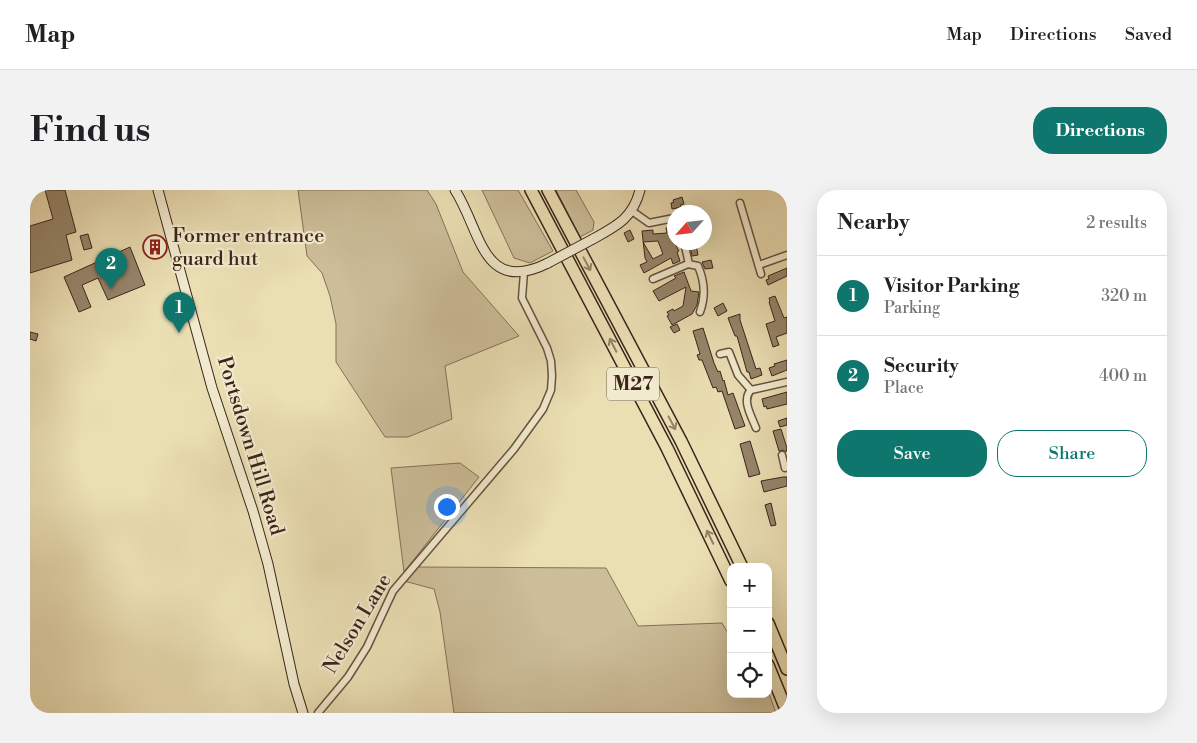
<!DOCTYPE html>
<html lang="en">
<head>
<meta charset="utf-8">
<style>
  :root { --surface:#fff; --page:#f2f2f2; --text:#202124; --muted:#757577; --line:#e0e0e0; --accent:#0f766e }
  body { margin:0; font-family:"Libre Bodoni",serif; background:var(--page); color:var(--text) }
  .controls { position:absolute; right:15px; bottom:15px; display:grid; overflow:hidden; border-radius:10px; box-shadow:0 5px 20px #0002 }
  .controls button { width:45px; height:45px; display:grid; place-items:center; padding:0; border:0; border-bottom:1px solid var(--line); background:var(--surface); color:var(--text); font:25px sans-serif }
  .compass { position:absolute; left:637px; top:15px; width:45px; height:45px; border-radius:50%; background:var(--surface); box-shadow:0 5px 20px #0002; rotate:243deg }
  .you { position:absolute; left:416px; top:316px; width:18px; height:18px; margin:-12px; border:4px solid #fff; border-radius:50%; background:#1a73e8; box-shadow:0 0 0 8px #1a73e833 }
  .badge { display:grid; place-items:center; width:32px; height:32px; border-radius:50%; background:var(--accent); color:#fff; font-size:16px; font-weight:700 }
  .pin { position:absolute; translate:-50% -41px; filter:drop-shadow(0 1px 2px #0008) }
  .pin::after { content:''; position:absolute; top:26px; width:18px; height:15px; background:inherit; clip-path:polygon(0 0,100% 0,50% 100%) }
  .list { margin:0; padding:0; list-style:none }
  h2 { display:flex; justify-content:space-between; align-items:center; height:65px; margin:0; padding:0 20px; font-size:21px }
  h2 small { font-size:16px; font-weight:400; color:var(--muted) }
  .list li { display:grid; grid-template-columns:32px 1fr auto; gap:15px; align-items:center; box-sizing:border-box; height:80px; padding:0 20px; border-top:1px solid var(--line) }
  .list b { display:block; font-size:19px; white-space:nowrap }
  .list p { margin:0; font-size:16px; white-space:nowrap; color:var(--muted) }
  .list em { font-size:16px; font-style:normal; color:var(--muted) }
  .actions { display:flex; gap:10px; padding:15px 20px }
  .actions a { flex:1; padding:11px 0; border:1px solid var(--accent); border-radius:20px; text-align:center; font-size:18px; color:var(--accent) }
  .actions .main { background:var(--accent); color:#fff }
  .icon { flex:none; width:28px; height:28px; fill:none; stroke:currentColor; stroke-width:2; stroke-linecap:round; stroke-linejoin:round }
  .map { position:relative; flex:none; width:757px; height:523px; overflow:hidden; border-radius:20px }
  header { display:flex; align-items:center; gap:30px; box-sizing:border-box; height:70px; padding:0 25px; background:var(--surface); border-bottom:1px solid var(--line) }
  header strong { font-size:24px }
  nav { display:flex; gap:28px; margin-inline-start:auto; font-size:18px }
  .intro { display:flex; align-items:center; justify-content:space-between; box-sizing:border-box; height:120px; padding:0 30px }
  h1 { margin:0; font-size:35px }
  .button { padding:12px 22px; border-radius:20px; background:var(--accent); color:#fff; font-size:18px; font-weight:700 }
  main { display:flex; gap:30px; padding:0 30px }
  aside { flex:1; background:var(--surface); border-radius:20px; box-shadow:0 5px 20px #0002 }
  .map>svg:first-child { display:block }
  .green { fill:#ccbe99; stroke:#84715a }
  .building { fill:#96856a; stroke:#3c241b; fill-rule:evenodd }
  .lines { fill:none; stroke-linecap:round; stroke-linejoin:round }
  .street-casing { stroke:#685241; stroke-width:9 }
  .secondary-casing { stroke:#3c241b; stroke-width:11 }
  .highway-casing { stroke:#3c241b; stroke-width:14 }
  .street { stroke:#f1eace; stroke-width:6 }
  .secondary { stroke:#f1eace; stroke-width:9 }
  .highway { stroke:#eadeb3; stroke-width:11 }
  .secondary-bridge-casing { stroke:#3c241b; stroke-width:11; stroke-linecap:butt }
  .secondary-bridge { stroke:#f1eace; stroke-width:9 }
  .oneway { stroke:#938167 }
  .labels { text-anchor:middle; dominant-baseline:central; stroke-width:4.5; stroke-linejoin:round; paint-order:stroke }
  .shield { fill:#f1eace; stroke:#725f51; stroke-width:1 }
  .shield-label { font-size:19px; font-weight:bold; fill:#3c241b }
  .poi-label { font-size:20px; fill:#3c241b; stroke:#f1eace; text-anchor:start }
  .street-label { font-size:20px; fill:#3c241b; stroke:#f1eace }
</style>
</head>
<body>
<header>
<strong>Map</strong>
<nav><a>Map</a><a>Directions</a><a>Saved</a></nav>
</header>
<div class="intro"><h1>Find us</h1><a class="button">Directions</a></div>
<main>
<div class="map">
<svg width="757" height="523" viewBox="0 0 757 523">
  <rect width="100%" height="100%" fill="#eadeb3"/>
  <filter id="stains"><feTurbulence type="fractalNoise" baseFrequency=".004" numOctaves="4"/><feColorMatrix values="0 0 0 0 .2 0 0 0 0 .09 0 0 0 0 .02 0 0 0 .5 -.17"/></filter>
  <radialGradient id="worn" r=".72"><stop offset=".6" stop-color="#630" stop-opacity="0"/><stop offset="1" stop-color="#630" stop-opacity=".3"/></radialGradient>
  <path class="green" d="M 268,0 L 397,0 L 406,14 L 433,82 L 489,146 L 415,176 L 422,229 L 378,247 L 355,247 L 306,172 L 306,134 L 300,106 L 292,83 L 277,66 Z
    M 452,0 L 488,0 L 523,61 L 500,73 L 484,68 Z
    M 526,0 L 546,0 L 564,32 L 563,40 L 550,47 Z
    M 430,273 L 449,287 L 374,382 L 361,278 Z
    M 387,377 L 576,378 L 608,436 L 692,433 L 701,448 L 701,504 L 738,504 L 738,501 L 746,523 L 424,523 L 410,422 L 404,399 L 374,391 Z"/>
  <path class="building" d="M 15,0 L 35,0 L 46,42 L 36,45 L 42,70 L 0,83 L 0,36 L 23,29 Z
    M 652,7 L 654,14 L 650,15 L 651,17 L 642,19 L 641,13 L 644,12 L 643,10 Z
    M 644,35 L 644,52 L 649,61 L 647,62 L 650,71 L 643,74 L 641,68 L 614,83 L 610,75 L 617,72 L 615,68 L 612,41 L 623,40 L 623,44 L 637,43 L 636,38 ZM 628,51 L 633,64 L 623,69 L 613,52 Z
    M 600,40 L 604,49 L 598,52 L 594,43 Z
    M 58,44 L 62,58 L 54,60 L 50,46 Z
    M 122,49 L 133,54 L 128,65 L 118,61 Z
    M 666,55 L 668,65 L 662,66 L 660,56 Z
    M 100,57 L 115,95 L 78,110 L 68,88 L 52,95 L 61,117 L 49,122 L 34,87 Z
    M 681,70 L 683,78 L 675,79 L 672,72 Z
    M 757,78 L 757,86 L 738,95 L 736,90 L 739,89 L 738,86 Z
    M 654,82 L 661,101 L 669,102 L 667,115 L 662,124 L 642,135 L 637,126 L 639,125 L 637,122 L 643,119 L 644,121 L 653,116 L 656,97 L 629,111 L 623,101 L 646,88 L 644,86 Z
    M 745,106 L 754,128 L 757,127 L 757,143 L 746,147 L 749,155 L 743,157 L 736,134 L 745,131 L 739,112 L 740,111 L 739,108 Z
    M 693,113 L 697,121 L 688,126 L 684,118 Z
    M 710,124 L 710,130 L 726,179 L 730,178 L 732,185 L 721,189 L 719,182 L 717,182 L 707,146 L 705,146 L 698,128 Z
    M 647,134 L 650,140 L 644,143 L 640,137 Z
    M 673,138 L 684,173 L 688,182 L 690,181 L 693,191 L 694,190 L 698,205 L 703,203 L 715,236 L 705,239 L 692,201 L 688,202 L 686,197 L 683,198 L 672,170 L 669,170 L 667,165 L 670,164 L 663,141 Z
    M 0,142 L 8,144 L 6,151 L 0,149 Z
    M 757,170 L 757,180 L 742,186 L 739,178 L 745,176 L 744,174 Z
    M 757,202 L 757,214 L 737,219 L 736,216 L 734,217 L 732,209 Z
    M 757,228 L 757,235 L 750,237 L 748,231 Z
    M 751,239 L 757,258 L 756,262 L 753,260 L 749,261 L 743,241 Z
    M 720,251 L 730,284 L 719,287 L 710,254 Z
    M 753,287 L 757,287 L 757,296 L 734,302 L 731,291 Z
    M 741,313 L 746,335 L 741,336 L 735,315 Z"/>
  <g class="lines">
    <g class="street-casing">
      <path id="street" d="M 710,13 L 731,84
        M 602,21 L 619,33 L 644,28
        M 654,52 L 659,74
        M 729,75 L 757,65
        M 623,89 L 658,74 L 668,76 C 675,92 676,106 670,122
        M 690,164 L 699,162 L 708,185 L 721,200 L 757,192
        M 721,200 C 711,210 722,227 726,238
        M 752,265 L 755,278 L 757,277
        M 288,523 L 318,487 L 337,457 L 363,401 L 484,259 L 513,219 L 521,200 L 522,186 L 521,171 L 517,158 L 492,108 L 494,82"/>
    </g>
    <g class="secondary-casing">
      <path id="secondary" d="M 128,0 L 182,198 L 223,321 L 238,374 L 264,494 L 273,523
        M 425,0 C 451,40 452,106 518,73
        M 563,49 C 587,36 603,28 610,0"/>
    </g>
    <g class="highway-casing">
      <path id="highway" d="M 501,0 L 637,258 L 701,391
        M 518,0 L 651,251 L 712,377
        M 738,433 L 757,479
        M 738,475 L 757,522"/>
    </g>
    <use href="#street" class="street"/>
    <use href="#secondary" class="secondary"/>
    <use href="#highway" class="highway"/>
    <g class="secondary-bridge-casing">
      <path id="secondary-bridge" d="M 518,73 L 563,49"/>
    </g>
    <use href="#secondary-bridge" class="secondary-bridge"/>
  </g>
  <defs><path id="oneway-shaft" d="M-6 0H5M1.5-3L5.5 0L1.5 3" fill="none" stroke-width="1.6" stroke-linecap="round" stroke-linejoin="round" transform="scale(1.25)"/></defs>
  <g class="oneway">
    <use href="#oneway-shaft" transform="translate(557 74) rotate(62)"/>
    <use href="#oneway-shaft" transform="translate(583 155) rotate(-117)"/>
    <use href="#oneway-shaft" transform="translate(642 233) rotate(62)"/>
    <use href="#oneway-shaft" transform="translate(680 347) rotate(-116)"/>
  </g>
  <defs>
    <g id="building-ring" transform="scale(1.25)"><circle r="9.5" fill="#f1eace" stroke="#8f2418" stroke-width="1.5"/><path d="M-4-6H4V6H1V3H-1V6H-4ZM-2.5-4.3h1.7v1.8h-1.7ZM.8-4.3h1.7v1.8H.8ZM-2.5-1h1.7V.8h-1.7ZM.8-1h1.7V.8H.8Z" fill="#8f2418"/></g>
  </defs>
  <g fill-rule="evenodd">
    <use href="#building-ring" x="125" y="57"/>
  </g>
  <g class="labels">
    <rect class="shield" x="577" y="177.5" width="52" height="33" rx="4"/>
    <g class="shield-label">
      <text x="603" y="194">M27</text>
    </g>
    <g class="poi-label">
      <text x="142" y="46">Former entrance<tspan x="142" dy="23">guard hut</tspan></text>
    </g>
    <g class="street-label">
      <text transform="translate(220 256) rotate(73)">Portsdown Hill Road</text>
      <text transform="translate(328 434) rotate(-59)">Nelson Lane</text>
    </g>
  </g>
  <rect width="100%" height="100%" filter="url(#stains)"/>
  <rect width="100%" height="100%" fill="url(#worn)"/>
</svg>
<div class="controls">
<button>+</button>
<button>−</button>
<button><svg class="icon" aria-label="locate" viewBox="0 0 24 24"><circle cx="12" cy="12" r="6"/><path d="M12 2v4M12 18v4M2 12h4M18 12h4"/></svg></button>
</div>
<svg class="compass" viewBox="-18 -18 36 36"><path d="M0-13l5 13h-10z" fill="#e53935"/><path d="M0 13l5-13h-10z" fill="#757577"/></svg>
<div class="you"></div>
<div class="pin badge" style="left:149px;top:143px">1</div>
<div class="pin badge" style="left:81px;top:99px">2</div>
</div>
<aside>
<h2>Nearby<small>2 results</small></h2>
<ul class="list">
<li><span class="badge">1</span><div><b>Visitor Parking</b><p>Parking</p></div><em>320 m</em></li>
<li><span class="badge">2</span><div><b>Security</b><p>Place</p></div><em>400 m</em></li>
</ul>
<div class="actions"><a class="main">Save</a><a>Share</a></div>
</aside>
</main>
</body>
</html>
